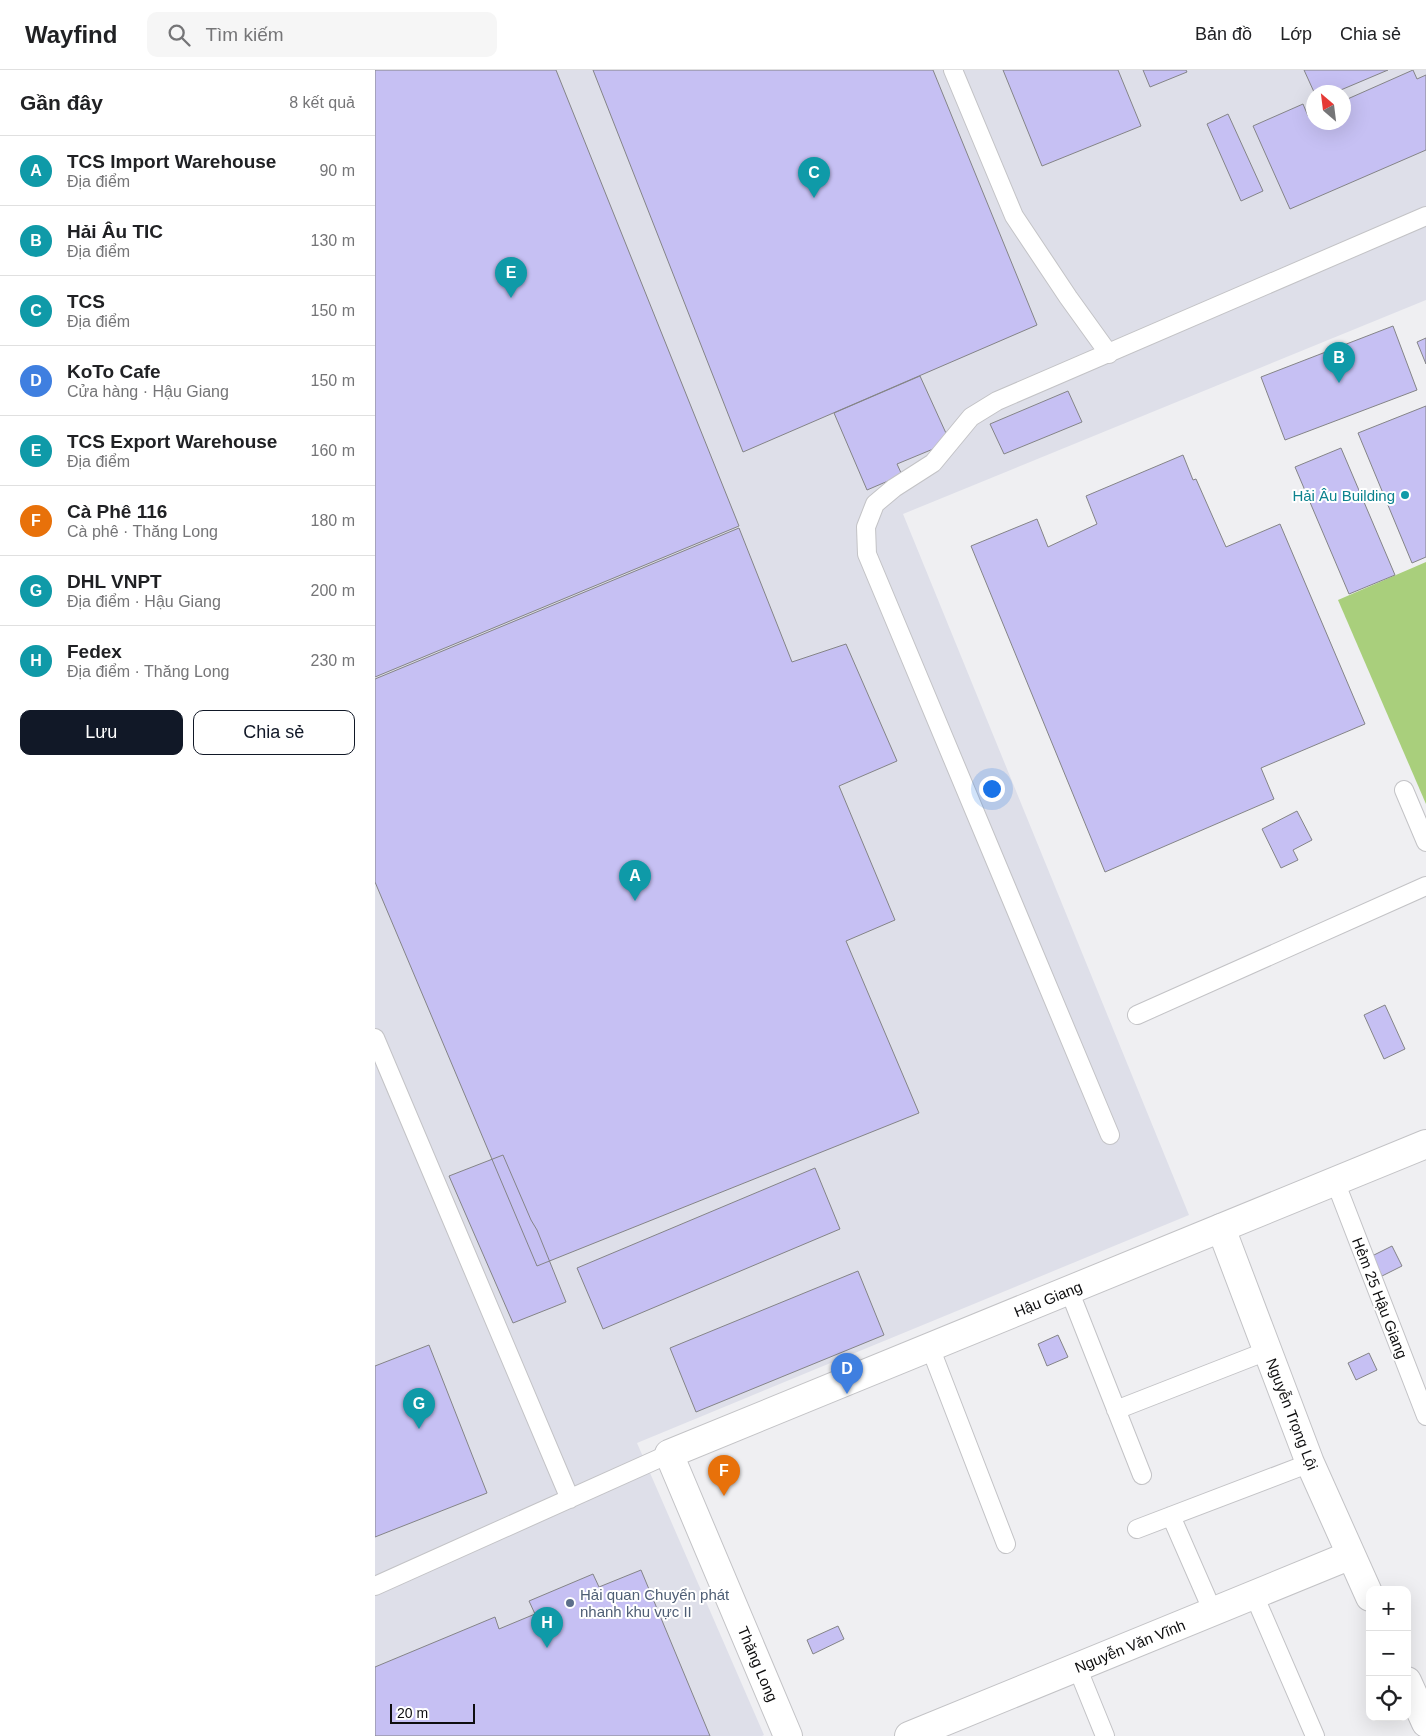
<!DOCTYPE html>
<html lang="vi">
<head>
<meta charset="utf-8">
<style>
  :root { --surface:#fff; --page:#f6f6f6; --text:#202124; --muted:#757577; --line:#e0e0e0; --accent:#111827 }
  body { margin:0; font-family:Helvetica,sans-serif; background:var(--page); color:var(--text) }
  .controls { position:absolute; right:15px; bottom:15px; display:grid; overflow:hidden; border-radius:10px; box-shadow:0 5px 20px #0002 }
  .controls button { width:45px; height:45px; display:grid; place-items:center; padding:0; border:0; border-bottom:1px solid var(--line); background:var(--surface); color:var(--text); font:25px sans-serif }
  .compass { position:absolute; left:931px; top:15px; width:45px; height:45px; border-radius:50%; background:var(--surface); box-shadow:0 5px 20px #0002; rotate:332deg }
  .scale { position:absolute; left:15px; bottom:12px; width:85px; box-sizing:border-box; padding-left:5px; border:2px solid #0e0e0f; border-top:0; font-size:14px; line-height:18px; white-space:nowrap; color:#0e0e0f; -webkit-text-stroke:4px #fff; paint-order:stroke }
  .you { position:absolute; left:616px; top:718px; width:18px; height:18px; margin:-12px; border:4px solid #fff; border-radius:50%; background:#1a73e8; box-shadow:0 0 0 8px #1a73e833 }
  .badge { display:grid; place-items:center; width:32px; height:32px; border-radius:50%; background:var(--accent); color:#fff; font-size:16px; font-weight:700 }
  .pin { position:absolute; translate:-50% -41px; filter:drop-shadow(0 1px 2px #0008) }
  .pin::after { content:''; position:absolute; top:26px; width:18px; height:15px; background:inherit; clip-path:polygon(0 0,100% 0,50% 100%) }
  .list { margin:0; padding:0; list-style:none }
  h2 { display:flex; justify-content:space-between; align-items:center; height:65px; margin:0; padding:0 20px; font-size:21px }
  h2 small { font-size:16px; font-weight:400; color:var(--muted) }
  .list li { display:grid; grid-template-columns:32px 1fr auto; gap:15px; align-items:center; box-sizing:border-box; height:70px; padding:0 20px; border-top:1px solid var(--line) }
  .list b { display:block; font-size:19px; white-space:nowrap }
  .list p { margin:0; font-size:16px; white-space:nowrap; color:var(--muted) }
  .list em { font-size:16px; font-style:normal; color:var(--muted) }
  .actions { display:flex; gap:10px; padding:15px 20px }
  .actions a { flex:1; padding:11px 0; border:1px solid var(--accent); border-radius:10px; text-align:center; font-size:18px; color:var(--accent) }
  .actions .main { background:var(--accent); color:#fff }
  .icon { flex:none; width:28px; height:28px; fill:none; stroke:currentColor; stroke-width:2; stroke-linecap:round; stroke-linejoin:round }
  .map { position:relative; flex:none; width:1051px; height:1666px; overflow:hidden }
  header { display:flex; align-items:center; gap:30px; box-sizing:border-box; height:70px; padding:0 25px; background:var(--surface); border-bottom:1px solid var(--line) }
  header strong { font-size:24px }
  nav { display:flex; gap:28px; margin-inline-start:auto; font-size:18px }
  .search { width:350px; height:45px; background:var(--page); display:flex; align-items:center; gap:12px; box-sizing:border-box; padding:0 18px; border-radius:10px; color:var(--muted); font-size:19px }
  main { display:flex }
  aside { flex:1; background:var(--surface) }
  .map>svg:first-child { display:block }
  .built { fill:#dedfe9; fill-rule:evenodd }
  .green { fill:#a9cf7c }
  .building { fill:#c6c0f3; stroke:#848487 }
  .lines { fill:none; stroke-linecap:round; stroke-linejoin:round }
  .lane-casing { stroke:#c3c3c6; stroke-width:20 }
  .street-casing { stroke:#c3c3c6; stroke-width:30 }
  .secondary-casing { stroke:#c3c3c6; stroke-width:30 }
  .lane { stroke:#fff; stroke-width:18 }
  .street { stroke:#fff; stroke-width:28 }
  .secondary { stroke:#fff; stroke-width:28 }
  .culture-dot { fill:#0f9aa8; stroke:#fff; stroke-width:2 }
  .service-dot { fill:#5c6f8a; stroke:#fff; stroke-width:2 }
  .labels { text-anchor:middle; dominant-baseline:central; stroke-width:4; stroke-linejoin:round; paint-order:stroke }
  .culture-label { font-size:15px; fill:#0d838f; stroke:#fff; text-anchor:end }
  .street-label { font-size:15px; fill:#0e0e0f; stroke:#fff }
  .service-label { font-size:15px; fill:#4e5e75; stroke:#fff; text-anchor:start }
</style>
</head>
<body>
<header>
<strong>Wayfind</strong>
<div class="search"><svg class="icon" aria-label="search" viewBox="0 0 24 24"><circle cx="10" cy="10" r="6"/><path d="M15 15l6 6"/></svg>Tìm kiếm</div>
<nav><a>Bản đồ</a><a>Lớp</a><a>Chia sẻ</a></nav>
</header>
<main>
<aside>
<h2>Gần đây<small>8 kết quả</small></h2>
<ul class="list">
<li><span class="badge" style="background:#0f9aa8">A</span><div><b>TCS Import Warehouse</b><p>Địa điểm</p></div><em>90 m</em></li>
<li><span class="badge" style="background:#0f9aa8">B</span><div><b>Hải Âu TIC</b><p>Địa điểm</p></div><em>130 m</em></li>
<li><span class="badge" style="background:#0f9aa8">C</span><div><b>TCS</b><p>Địa điểm</p></div><em>150 m</em></li>
<li><span class="badge" style="background:#3f7fe0">D</span><div><b>KoTo Cafe</b><p>Cửa hàng · Hậu Giang</p></div><em>150 m</em></li>
<li><span class="badge" style="background:#0f9aa8">E</span><div><b>TCS Export Warehouse</b><p>Địa điểm</p></div><em>160 m</em></li>
<li><span class="badge" style="background:#e8710a">F</span><div><b>Cà Phê 116</b><p>Cà phê · Thăng Long</p></div><em>180 m</em></li>
<li><span class="badge" style="background:#0f9aa8">G</span><div><b>DHL VNPT</b><p>Địa điểm · Hậu Giang</p></div><em>200 m</em></li>
<li><span class="badge" style="background:#0f9aa8">H</span><div><b>Fedex</b><p>Địa điểm · Thăng Long</p></div><em>230 m</em></li>
</ul>
<div class="actions"><a class="main">Lưu</a><a>Chia sẻ</a></div>
</aside>
<div class="map">
<svg width="1051" height="1666" viewBox="0 0 1051 1666">
  <rect width="100%" height="100%" fill="#efeff2"/>
  <path class="built" d="M 0,0 L 1051,0 L 1051,230 L 528,444 L 814,1145 L 262,1373 L 389,1665 L 387,1666 L 0,1666 ZM 938,22 L 968,22 L 968,52 L 938,52 Z"/>
  <path class="green" d="M 1051,492 L 1051,734 L 963,530 Z"/>
  <path class="building" d="M 0,0 L 181,0 L 364,456 L 0,607 Z
    M 218,0 L 558,0 L 662,255 L 368,382 Z
    M 628,0 L 743,0 L 766,56 L 667,96 Z
    M 768,0 L 811,0 L 812,2 L 775,17 Z
    M 929,0 L 1013,0 L 961,22 L 939,22 Z
    M 1038,0 L 1042,9 L 1051,5 L 1051,80 L 915,139 L 878,56 L 928,34 L 933,46 L 938,44 L 938,52 L 968,52 L 968,31 Z
    M 853,44 L 888,121 L 866,131 L 832,54 Z
    M 1018,256 L 1042,320 L 910,370 L 886,307 Z
    M 1051,268 L 1051,294 L 1042,272 Z
    M 545,306 L 575,372 L 522,394 L 527,405 L 492,420 L 459,343 Z
    M 693,321 L 707,352 L 629,384 L 615,354 Z
    M 1051,336 L 1051,487 L 1037,493 L 983,363 Z
    M 966,378 L 1020,505 L 974,524 L 920,397 Z
    M 808,385 L 818,410 L 821,409 L 851,477 L 905,454 L 990,654 L 886,698 L 899,729 L 730,802 L 596,476 L 662,449 L 673,477 L 722,454 L 711,426 Z
    M 364,458 L 417,592 L 471,574 L 522,691 L 464,716 L 520,850 L 471,871 L 544,1043 L 162,1196 L 0,812 L 0,609 Z
    M 922,741 L 937,770 L 918,780 L 923,790 L 906,798 L 887,759 Z
    M 1010,935 L 1030,979 L 1009,989 L 989,945 Z
    M 128,1085 L 156,1150 L 162,1160 L 191,1232 L 138,1253 L 74,1106 Z
    M 440,1098 L 465,1159 L 228,1259 L 202,1198 Z
    M 1017,1176 L 1027,1196 L 1007,1206 L 997,1186 Z
    M 483,1201 L 509,1265 L 321,1342 L 295,1278 Z
    M 683,1265 L 693,1287 L 672,1296 L 663,1274 Z
    M 54,1275 L 112,1423 L 0,1467 L 0,1296 Z
    M 994,1283 L 1002,1300 L 981,1310 L 973,1293 Z
    M 266,1500 L 335,1666 L 0,1666 L 0,1597 L 120,1547 L 124,1559 L 160,1544 L 154,1531 L 218,1504 L 224,1517 Z
    M 463,1556 L 469,1569 L 438,1584 L 432,1570 Z"/>
  <g class="lines">
    <g class="lane-casing">
      <path id="lane" d="M 578,0 L 639,146 L 693,227 L 734,284
        M 1029,720 L 1051,772
        M 762,945 L 1051,816
        M 0,968 L 195,1429
        M 735,1065 L 492,484 L 491,457 L 500,434 L 519,418 L 558,393 L 596,347 L 622,331 L 1051,146
        M 960,1111 L 1051,1346
        M 694,1220 L 767,1405
        M 555,1277 L 631,1474
        M 741,1340 L 892,1281
        M 796,1446 L 838,1542
        M 762,1459 L 935,1393
        M 0,1516 L 294,1384
        M 879,1525 L 940,1666
        M 702,1597 L 730,1666"/>
    </g>
    <g class="street-casing">
      <path id="street" d="M 846,1158 L 935,1393 L 995,1527
        M 1032,1611 L 1051,1653
        M 534,1666 L 976,1485"/>
    </g>
    <g class="secondary-casing">
      <path id="secondary" d="M 413,1666 L 294,1384 L 1051,1074"/>
    </g>
    <use href="#lane" class="lane"/>
    <use href="#street" class="street"/>
    <use href="#secondary" class="secondary"/>
  </g>
  <circle class="culture-dot" cx="1030" cy="425" r="5"/>
  <circle class="service-dot" cx="195" cy="1533" r="5"/>
  <g class="labels">
    <g class="culture-label">
      <text x="1020" y="425">Hải Âu Building</text>
    </g>
    <g class="street-label">
      <text transform="translate(1005 1228) rotate(69)">Hẻm 25 Hậu Giang</text>
      <text transform="translate(673 1229) rotate(-22)">Hậu Giang</text>
      <text transform="translate(917 1344) rotate(69)">Nguyễn Trọng Lội</text>
      <text transform="translate(755 1576) rotate(-22)">Nguyễn Văn Vĩnh</text>
      <text transform="translate(383 1594) rotate(67)">Thăng Long</text>
    </g>
    <g class="service-label">
      <text x="205" y="1524">Hải quan Chuyển phát<tspan x="205" dy="17">nhanh khu vực II</tspan></text>
    </g>
  </g>
</svg>
<div class="controls">
<button>+</button>
<button>−</button>
<button><svg class="icon" aria-label="locate" viewBox="0 0 24 24"><circle cx="12" cy="12" r="6"/><path d="M12 2v4M12 18v4M2 12h4M18 12h4"/></svg></button>
</div>
<svg class="compass" viewBox="-18 -18 36 36"><path d="M0-13l5 13h-10z" fill="#e53935"/><path d="M0 13l5-13h-10z" fill="#757577"/></svg>
<div class="scale">20 m</div>
<div class="you"></div>
<div class="pin badge" style="left:260px;top:831px;background:#0f9aa8">A</div>
<div class="pin badge" style="left:964px;top:313px;background:#0f9aa8">B</div>
<div class="pin badge" style="left:439px;top:128px;background:#0f9aa8">C</div>
<div class="pin badge" style="left:472px;top:1324px;background:#3f7fe0">D</div>
<div class="pin badge" style="left:136px;top:228px;background:#0f9aa8">E</div>
<div class="pin badge" style="left:349px;top:1426px;background:#e8710a">F</div>
<div class="pin badge" style="left:44px;top:1359px;background:#0f9aa8">G</div>
<div class="pin badge" style="left:172px;top:1578px;background:#0f9aa8">H</div>
</div>
</main>
</body>
</html>
